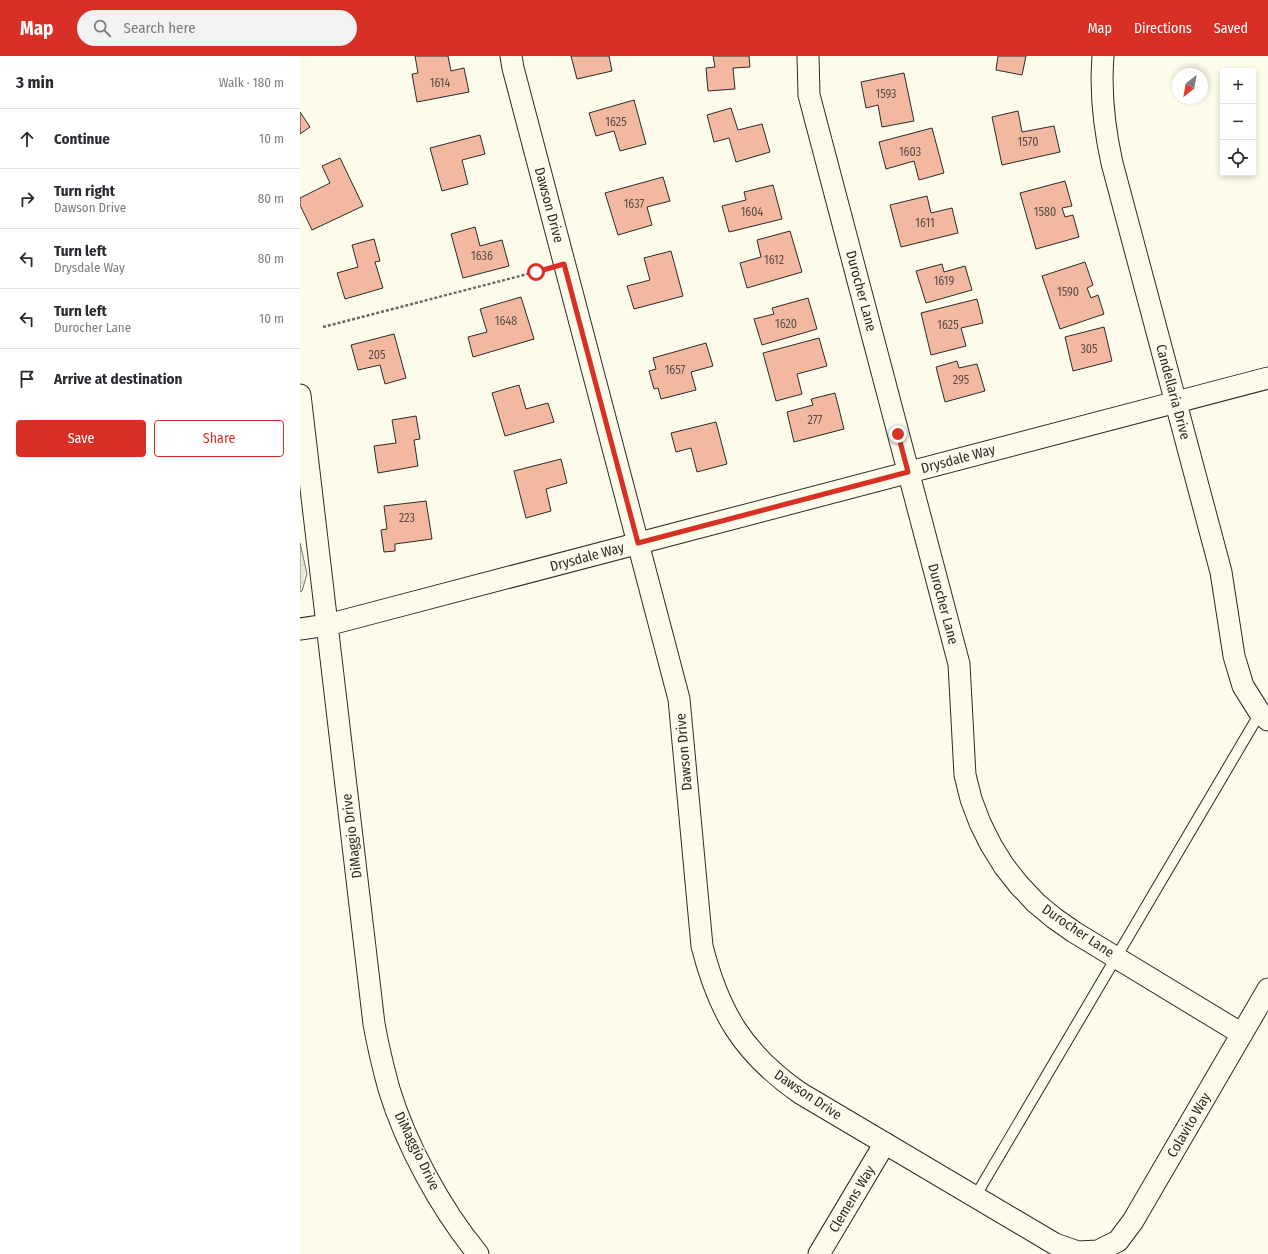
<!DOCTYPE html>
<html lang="en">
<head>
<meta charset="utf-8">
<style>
  :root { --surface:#fff; --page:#f2f2f3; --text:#2b2b33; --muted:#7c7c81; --line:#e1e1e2; --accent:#d93025 }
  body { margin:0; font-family:"Fira Sans Condensed",sans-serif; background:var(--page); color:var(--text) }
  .controls { position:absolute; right:12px; top:12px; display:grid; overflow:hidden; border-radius:4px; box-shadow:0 2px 6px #0003 }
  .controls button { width:36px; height:36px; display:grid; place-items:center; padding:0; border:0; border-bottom:1px solid var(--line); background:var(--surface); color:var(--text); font:20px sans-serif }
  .compass { position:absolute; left:872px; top:12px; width:36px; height:36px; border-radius:50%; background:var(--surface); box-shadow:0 2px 6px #0003; rotate:211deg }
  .stop { position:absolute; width:12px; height:12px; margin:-9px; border:3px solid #d93025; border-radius:50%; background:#fff }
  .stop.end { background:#d93025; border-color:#fff; box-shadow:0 1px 4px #0008 }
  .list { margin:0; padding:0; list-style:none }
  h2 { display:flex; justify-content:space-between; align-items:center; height:52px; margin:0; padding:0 16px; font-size:17px }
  h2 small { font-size:13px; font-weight:400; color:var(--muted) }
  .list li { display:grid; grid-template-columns:26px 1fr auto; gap:12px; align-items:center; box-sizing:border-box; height:60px; padding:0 16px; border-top:1px solid var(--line) }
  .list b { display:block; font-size:15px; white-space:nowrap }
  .list p { margin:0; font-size:13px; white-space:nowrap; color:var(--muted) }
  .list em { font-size:13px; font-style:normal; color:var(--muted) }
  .actions { display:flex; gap:8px; padding:12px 16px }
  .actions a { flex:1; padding:9px 0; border:1px solid var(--accent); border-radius:4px; text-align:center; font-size:14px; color:var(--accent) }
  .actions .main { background:var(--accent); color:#fff }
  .icon { flex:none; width:22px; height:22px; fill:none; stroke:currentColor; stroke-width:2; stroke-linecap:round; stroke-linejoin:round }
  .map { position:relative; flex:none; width:968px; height:1198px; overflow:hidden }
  header { display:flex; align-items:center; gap:24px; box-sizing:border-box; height:56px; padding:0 20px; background:var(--accent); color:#fff }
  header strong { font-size:19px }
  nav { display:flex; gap:22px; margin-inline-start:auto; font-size:14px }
  .search { width:280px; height:36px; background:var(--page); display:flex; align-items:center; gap:10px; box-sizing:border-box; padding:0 14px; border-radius:22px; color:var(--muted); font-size:15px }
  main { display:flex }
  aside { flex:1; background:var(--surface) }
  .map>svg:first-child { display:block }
  .forest { fill:url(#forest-crowns); stroke:#74746e }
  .building { fill:#f2b8a0; stroke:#2b2b2b }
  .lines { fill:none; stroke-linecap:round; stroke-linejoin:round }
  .service-casing { stroke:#2b2b2b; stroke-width:12 }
  .minor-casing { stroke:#2b2b2b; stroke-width:23 }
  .path { stroke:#6a6964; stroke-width:2.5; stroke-dasharray:3 2; stroke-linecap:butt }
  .service { stroke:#fdfbea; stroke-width:10 }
  .minor { stroke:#fdfbea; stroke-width:21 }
  .route { stroke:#d93025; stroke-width:5 }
  .labels { text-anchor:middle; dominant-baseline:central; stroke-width:3; stroke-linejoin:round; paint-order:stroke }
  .number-label { font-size:12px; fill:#5d4e48 }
  .street-label { font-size:14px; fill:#2b2b2b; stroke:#fdfbea }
</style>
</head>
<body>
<header>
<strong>Map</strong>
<div class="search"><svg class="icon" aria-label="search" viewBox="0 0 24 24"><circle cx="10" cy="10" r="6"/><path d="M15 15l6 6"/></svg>Search here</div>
<nav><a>Map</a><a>Directions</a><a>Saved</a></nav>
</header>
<main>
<aside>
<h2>3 min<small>Walk · 180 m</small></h2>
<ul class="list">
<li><svg class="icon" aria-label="ahead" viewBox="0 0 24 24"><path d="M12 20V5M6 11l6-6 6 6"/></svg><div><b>Continue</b></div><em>10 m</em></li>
<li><svg class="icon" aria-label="right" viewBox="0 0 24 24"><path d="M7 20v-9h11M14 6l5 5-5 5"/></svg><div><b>Turn right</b><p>Dawson Drive</p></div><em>80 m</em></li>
<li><svg class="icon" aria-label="left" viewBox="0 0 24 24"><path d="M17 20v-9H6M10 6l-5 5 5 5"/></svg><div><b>Turn left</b><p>Drysdale Way</p></div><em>80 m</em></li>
<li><svg class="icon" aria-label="left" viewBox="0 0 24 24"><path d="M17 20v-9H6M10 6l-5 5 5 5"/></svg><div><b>Turn left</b><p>Durocher Lane</p></div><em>10 m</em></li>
<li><svg class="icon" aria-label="arrive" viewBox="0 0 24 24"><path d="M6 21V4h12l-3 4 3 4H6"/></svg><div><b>Arrive at destination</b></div></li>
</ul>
<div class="actions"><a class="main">Save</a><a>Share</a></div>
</aside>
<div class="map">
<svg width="968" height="1198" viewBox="0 0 968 1198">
  <defs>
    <pattern id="forest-crowns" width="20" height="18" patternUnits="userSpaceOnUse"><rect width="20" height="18" fill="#ecebdb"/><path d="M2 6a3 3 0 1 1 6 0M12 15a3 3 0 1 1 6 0" fill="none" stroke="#cbcabc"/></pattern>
  </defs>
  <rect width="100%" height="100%" fill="#fdfbea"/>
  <path class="forest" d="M 0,487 L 7,518 L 2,535 L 0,536 Z"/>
  <path class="building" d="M 115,0 L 148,0 L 151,15 L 164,12 L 169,36 L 117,46 L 112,18 L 118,17 Z
    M 271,0 L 309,0 L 312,15 L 277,23 Z
    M 413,0 L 449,0 L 450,11 L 433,12 L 435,33 L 408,35 L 406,12 L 415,11 Z
    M 698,0 L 726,0 L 722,19 L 696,14 Z
    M 604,17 L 614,65 L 582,71 L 578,49 L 566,52 L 561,26 Z
    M 334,44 L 346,88 L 320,95 L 314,75 L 296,80 L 289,57 Z
    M 431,52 L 438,74 L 462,68 L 470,96 L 436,106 L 429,82 L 414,86 L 407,59 Z
    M 718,55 L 722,76 L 754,70 L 760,96 L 702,109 L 692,61 Z
    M 0,56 L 10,71 L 0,78 Z
    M 632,72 L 644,117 L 619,124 L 614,105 L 586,113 L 579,86 Z
    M 180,79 L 185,98 L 162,104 L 168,128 L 142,135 L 130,92 Z
    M 40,102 L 63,150 L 12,174 L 0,149 L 0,142 L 30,127 L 22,110 Z
    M 363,121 L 370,145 L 347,151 L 352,169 L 318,179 L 305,137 Z
    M 765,125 L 772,150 L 762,152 L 765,161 L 773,159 L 779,181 L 736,193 L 720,137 Z
    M 473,129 L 482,163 L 429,176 L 422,150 L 446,144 L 444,136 Z
    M 627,140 L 631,157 L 652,152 L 658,177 L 601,191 L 590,149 Z
    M 175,171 L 180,190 L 202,184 L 209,210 L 163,222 L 151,178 Z
    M 490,175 L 502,216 L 447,232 L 440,207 L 461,201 L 457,184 Z
    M 74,183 L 80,205 L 75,206 L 83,232 L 45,243 L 37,217 L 58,211 L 52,189 Z
    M 371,195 L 383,240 L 334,253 L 327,230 L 350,224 L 344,202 Z
    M 785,206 L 793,229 L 787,232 L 791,242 L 798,239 L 804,258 L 760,273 L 742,220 Z
    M 642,208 L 644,216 L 665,210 L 672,234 L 626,247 L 616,215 Z
    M 221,241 L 234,283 L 173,301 L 168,281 L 187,276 L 180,253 Z
    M 508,242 L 517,273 L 462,289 L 454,263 L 474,258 L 472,252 Z
    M 677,243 L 683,267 L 661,272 L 666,290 L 631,299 L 621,257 Z
    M 804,271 L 812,305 L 773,315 L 765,281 Z
    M 94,278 L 106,322 L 85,328 L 80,309 L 58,314 L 51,289 Z
    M 519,282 L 527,310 L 497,318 L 502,338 L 476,345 L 463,297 Z
    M 406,287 L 413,310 L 391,316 L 396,334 L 361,343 L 358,332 L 354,333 L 349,315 L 356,313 L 353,302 Z
    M 657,305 L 659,312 L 677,308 L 685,335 L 645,346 L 636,311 Z
    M 219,329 L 226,353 L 248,347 L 254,366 L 205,380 L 192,337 Z
    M 535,337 L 544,373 L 494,386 L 487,356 L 513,349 L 511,343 Z
    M 116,360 L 120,383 L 114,384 L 118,410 L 78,417 L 74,390 L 96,387 L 92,364 Z
    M 416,366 L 427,408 L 397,416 L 391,392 L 376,396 L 371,377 Z
    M 261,403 L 267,427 L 246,433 L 251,455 L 226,462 L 214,415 Z
    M 126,445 L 132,483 L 95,488 L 95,495 L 84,496 L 81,474 L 87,473 L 84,450 Z"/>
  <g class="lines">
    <g class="service-casing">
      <path id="service" d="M 675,1141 L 960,657"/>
    </g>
    <g class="minor-casing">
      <path id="minor" d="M 211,0 L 213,12 L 379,643 L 402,890 C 419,957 443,997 500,1037 L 755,1188 L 778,1196 L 798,1195 L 818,1185 L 833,1165 L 968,933
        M 508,0 L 509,39 L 659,608 L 665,719 L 671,743 L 680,767 L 691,789 L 704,810 L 719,829 L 736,847 L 754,862 L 774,876 L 942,978
        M 803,0 C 800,37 804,71 812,107 L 921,516 L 934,600 L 943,630 L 960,657 L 968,664
        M 0,339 L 74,968 C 78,990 83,1011 89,1033 C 106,1089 141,1153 178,1198
        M 0,573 L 27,569 L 968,322
        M 519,1198 L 585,1087"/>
    </g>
    <path class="path" d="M 23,271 L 243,214"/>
    <use href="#service" class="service"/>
    <use href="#minor" class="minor"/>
  </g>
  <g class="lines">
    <path class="route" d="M 236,216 L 264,208 L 338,487 L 608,416 L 598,378"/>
  </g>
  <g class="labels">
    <g class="number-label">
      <text x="140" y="27">1614</text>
      <text x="586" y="38">1593</text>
      <text x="316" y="66">1625</text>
      <text x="728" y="86">1570</text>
      <text x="610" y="96">1603</text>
      <text x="334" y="148">1637</text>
      <text x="452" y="156">1604</text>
      <text x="745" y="156">1580</text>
      <text x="625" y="167">1611</text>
      <text x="182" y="200">1636</text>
      <text x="474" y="204">1612</text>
      <text x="644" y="225">1619</text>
      <text x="768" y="236">1590</text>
      <text x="206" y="265">1648</text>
      <text x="486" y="268">1620</text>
      <text x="648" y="269">1625</text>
      <text x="789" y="293">305</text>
      <text x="77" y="299">205</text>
      <text x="375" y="314">1657</text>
      <text x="661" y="324">295</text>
      <text x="515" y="364">277</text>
      <text x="107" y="462">223</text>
    </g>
    <g class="street-label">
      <text transform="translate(249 149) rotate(75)">Dawson Drive</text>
      <text transform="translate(561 235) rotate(75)">Durocher Lane</text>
      <text transform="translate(873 336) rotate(75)">Candellaria Drive</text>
      <text transform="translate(658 403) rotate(-15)">Drysdale Way</text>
      <text transform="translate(287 501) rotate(-15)">Drysdale Way</text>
      <text transform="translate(643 548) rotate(75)">Durocher Lane</text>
      <text transform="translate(384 696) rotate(-95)">Dawson Drive</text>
      <text transform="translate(52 780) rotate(-97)">DiMaggio Drive</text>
      <text transform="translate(778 875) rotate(34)">Durocher Lane</text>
      <text transform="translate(508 1039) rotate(34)">Dawson Drive</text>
      <text transform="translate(889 1069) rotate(-60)">Colavito Way</text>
      <text transform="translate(117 1095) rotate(64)">DiMaggio Drive</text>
      <text transform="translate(552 1143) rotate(-59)">Clemens Way</text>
    </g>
  </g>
</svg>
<div class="controls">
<button>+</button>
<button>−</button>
<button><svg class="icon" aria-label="locate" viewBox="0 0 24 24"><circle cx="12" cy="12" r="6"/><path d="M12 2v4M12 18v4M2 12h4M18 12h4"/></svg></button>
</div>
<svg class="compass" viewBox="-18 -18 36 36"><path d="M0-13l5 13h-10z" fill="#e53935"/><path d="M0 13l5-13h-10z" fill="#7c7c81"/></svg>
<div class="stop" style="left:236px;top:216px"></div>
<div class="stop end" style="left:598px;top:378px"></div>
</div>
</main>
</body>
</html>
